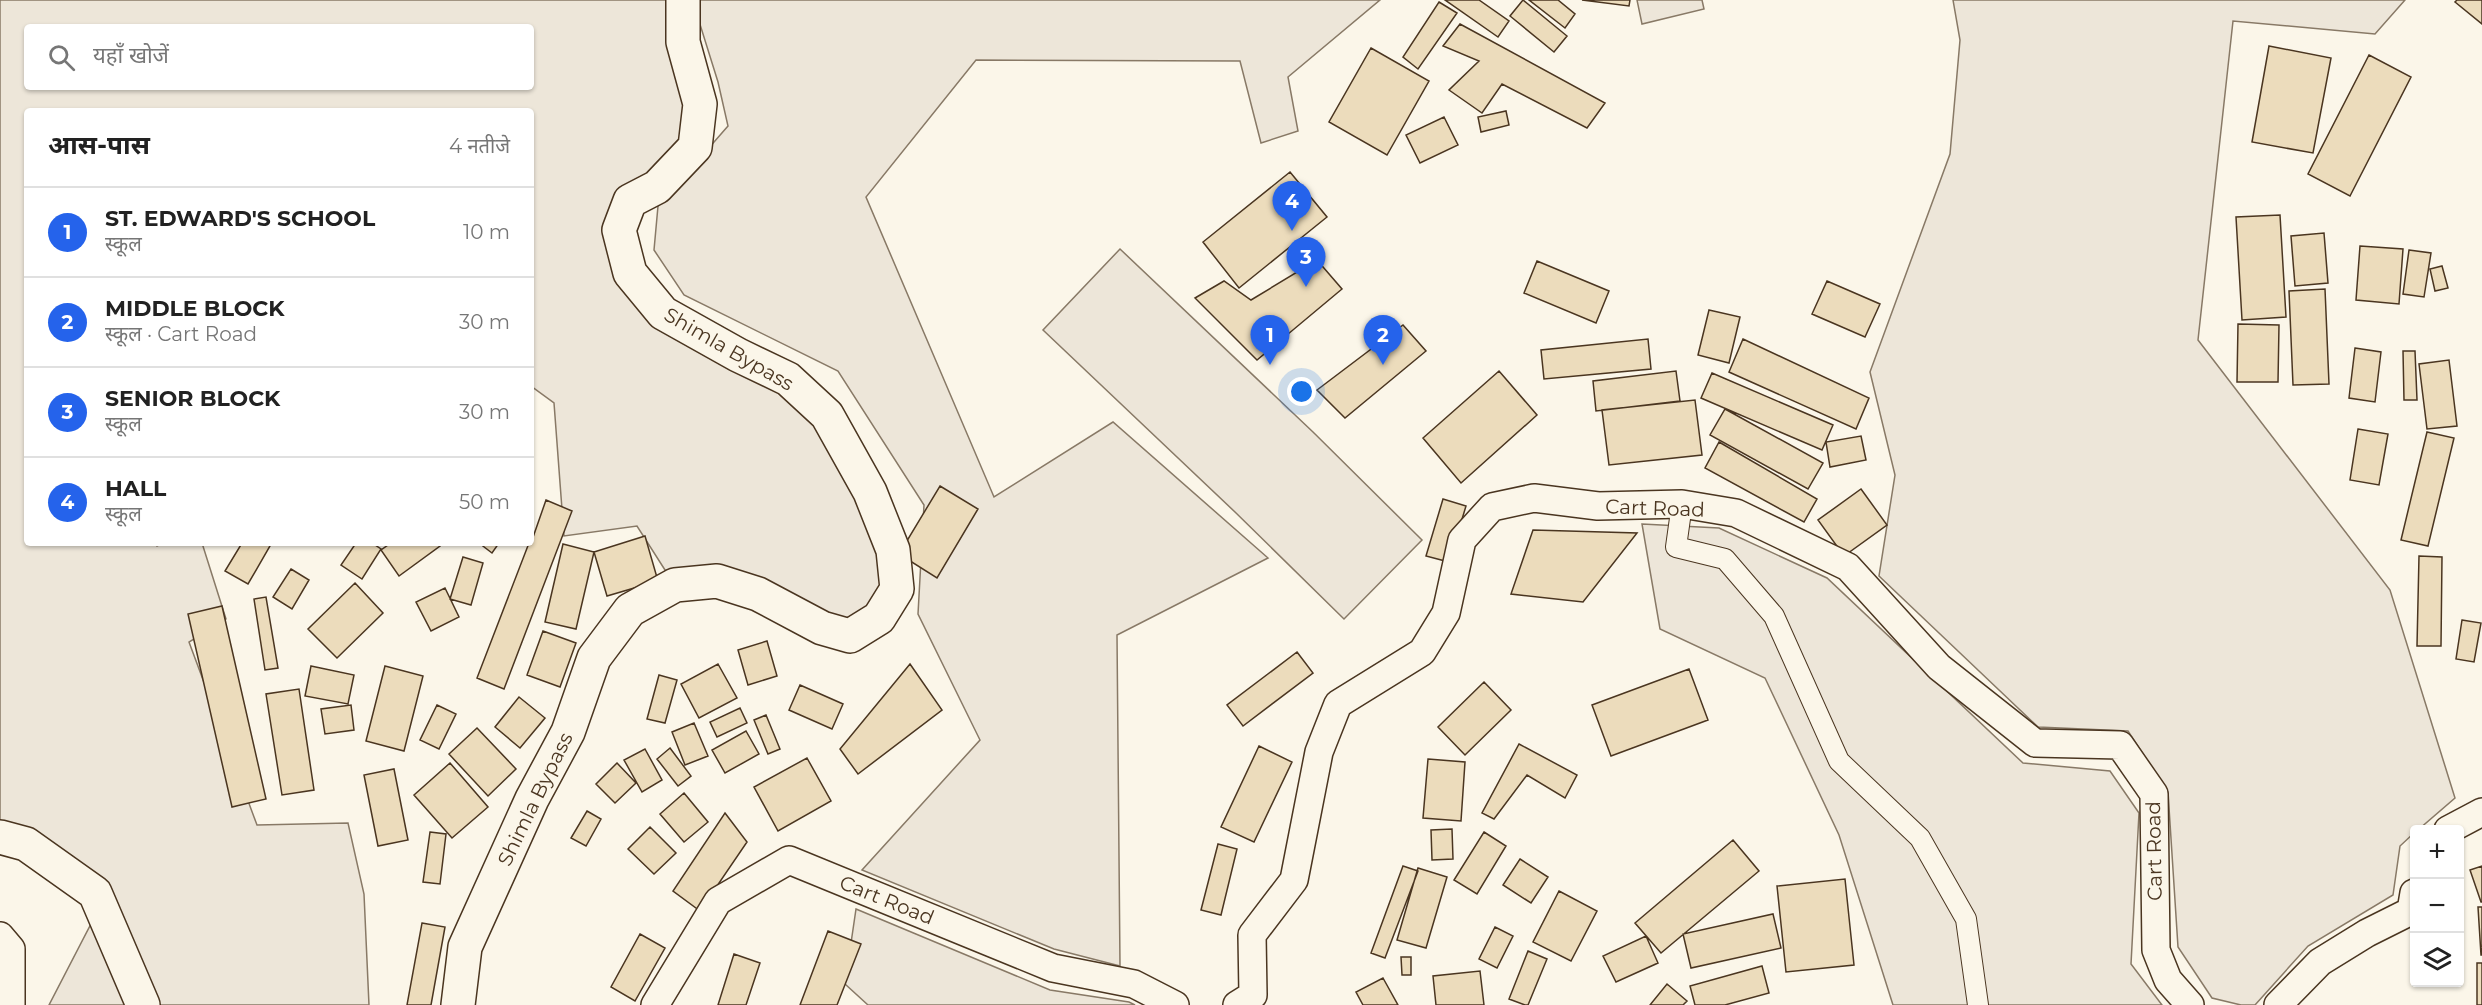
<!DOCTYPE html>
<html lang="hi">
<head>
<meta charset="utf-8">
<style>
  :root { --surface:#fff; --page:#f2f2f2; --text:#222; --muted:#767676; --line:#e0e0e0; --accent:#2563eb }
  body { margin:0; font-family:Montserrat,"Noto Sans Devanagari",sans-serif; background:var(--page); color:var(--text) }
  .controls { position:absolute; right:18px; bottom:18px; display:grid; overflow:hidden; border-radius:6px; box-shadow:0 2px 4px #0004 }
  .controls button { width:54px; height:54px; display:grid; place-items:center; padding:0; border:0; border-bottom:2px solid var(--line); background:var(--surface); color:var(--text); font:30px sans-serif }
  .you { position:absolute; left:1302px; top:392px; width:21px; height:21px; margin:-15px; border:4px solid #fff; border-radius:50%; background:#1a73e8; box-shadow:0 0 0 9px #1a73e833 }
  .badge { display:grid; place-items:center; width:39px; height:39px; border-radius:50%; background:var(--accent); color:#fff; font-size:20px; font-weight:700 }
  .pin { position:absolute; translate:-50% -50px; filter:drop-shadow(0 2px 3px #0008) }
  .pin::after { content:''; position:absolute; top:32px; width:21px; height:18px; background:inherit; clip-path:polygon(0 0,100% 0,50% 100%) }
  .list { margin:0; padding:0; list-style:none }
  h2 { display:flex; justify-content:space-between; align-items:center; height:78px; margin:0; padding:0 24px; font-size:26px }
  h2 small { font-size:20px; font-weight:400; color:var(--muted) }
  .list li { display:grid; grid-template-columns:39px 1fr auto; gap:18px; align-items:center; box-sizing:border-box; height:90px; padding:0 24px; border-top:2px solid var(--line) }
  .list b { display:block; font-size:22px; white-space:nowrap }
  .list p { margin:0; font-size:20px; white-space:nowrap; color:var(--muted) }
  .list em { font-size:20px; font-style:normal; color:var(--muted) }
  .icon { flex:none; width:33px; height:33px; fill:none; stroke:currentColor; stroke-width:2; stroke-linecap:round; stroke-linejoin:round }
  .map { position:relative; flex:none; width:2482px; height:1005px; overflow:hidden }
  .search { position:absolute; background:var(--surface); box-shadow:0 2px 4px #0004; left:24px; top:24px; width:510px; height:66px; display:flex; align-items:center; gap:15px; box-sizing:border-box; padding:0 21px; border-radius:6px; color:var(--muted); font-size:22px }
  .panel { position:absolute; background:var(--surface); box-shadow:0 2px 4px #0004; left:24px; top:108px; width:510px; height:438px; border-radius:6px }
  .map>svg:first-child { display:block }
  .green { fill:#ede6d9; stroke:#887966; stroke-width:1.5; fill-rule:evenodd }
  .building { fill:#ecdcbc; stroke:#4a3520; stroke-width:1.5 }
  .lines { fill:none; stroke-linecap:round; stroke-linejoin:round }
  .street-casing { stroke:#4a3520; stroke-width:22 }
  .secondary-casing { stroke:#4a3520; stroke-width:30 }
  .highway-casing { stroke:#4a3520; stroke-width:36 }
  .street { stroke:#fbf6e9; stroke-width:20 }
  .secondary { stroke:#fbf6e9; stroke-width:27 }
  .highway { stroke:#fbf6e9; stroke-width:33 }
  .labels { text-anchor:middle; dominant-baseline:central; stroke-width:4.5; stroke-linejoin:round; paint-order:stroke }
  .street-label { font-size:20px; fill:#4a3520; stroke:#fbf6e9 }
</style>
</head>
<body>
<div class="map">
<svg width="2482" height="1005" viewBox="0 0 2482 1005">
  <rect width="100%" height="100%" fill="#fbf6e9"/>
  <path class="green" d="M 0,0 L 673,0 L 690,104 L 686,145 L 621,200 L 623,278 L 736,363 L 820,421 L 863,499 L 887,590 L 846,627 L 718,574 L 665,570 L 637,526 L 564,536 L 554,403 L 531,386 L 531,111 L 27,111 L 27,543 L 155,543 L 157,546 L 163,543 L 202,543 L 226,619 L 189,642 L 257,825 L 348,823 L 364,894 L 369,1005 L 49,1005 L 110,887 L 0,828 ZM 27,27 L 531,27 L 531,87 L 27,87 Z
    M 699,0 L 1380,0 L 1288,77 L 1298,131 L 1261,143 L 1240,61 L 976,60 L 866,197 L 994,497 L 1113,422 L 1268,558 L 1117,635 L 1120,966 L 1054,949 L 862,870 L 980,740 L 918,614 L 924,505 L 838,371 L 684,295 L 654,250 L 658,206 L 728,126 L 718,82 L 698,18 Z
    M 1637,0 L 1702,0 L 1704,9 L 1642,24 Z
    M 1953,0 L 2405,0 L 2375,34 L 2233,21 L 2198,340 L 2390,590 L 2455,798 L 2419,829 L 2414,830 L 2414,833 L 2400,846 L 2393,895 L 2308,946 L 2255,1005 L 2241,1005 L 2212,998 L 2178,947 L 2168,792 L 2128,731 L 2038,727 L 1879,576 L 1895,475 L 1870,372 L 1950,154 L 1960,40 Z
    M 1120,249 L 1313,432 L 1422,540 L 1344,619 L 1235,512 L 1043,330 Z
    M 1642,524 L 1719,528 L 1827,578 L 2023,763 L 2110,771 L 2139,813 L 2131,964 L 2162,1005 L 1893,1005 L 1839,835 L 1765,678 L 1660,629 Z
    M 856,909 L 1050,990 L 1129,1002 L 1135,1005 L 868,1005 L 845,984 Z"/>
  <path class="building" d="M 1445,0 L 1479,0 L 1509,21 L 1498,37 Z
    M 1523,0 L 1567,36 L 1554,52 L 1510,16 Z
    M 1529,0 L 1558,0 L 1575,14 L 1565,28 Z
    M 1582,0 L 1630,0 L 1629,6 Z
    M 2457,0 L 2482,0 L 2482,24 L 2455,2 Z
    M 1439,2 L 1457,13 L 1418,69 L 1403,57 Z
    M 1460,24 L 1605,103 L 1587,128 L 1502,84 L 1482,113 L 1449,90 L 1479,61 L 1443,46 Z
    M 2269,46 L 2331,58 L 2313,153 L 2252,142 Z
    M 1371,48 L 1429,81 L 1387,155 L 1329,122 Z
    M 2369,55 L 2411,77 L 2350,196 L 2308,174 Z
    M 1506,111 L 1509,125 L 1481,132 L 1478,117 Z
    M 1444,117 L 1458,145 L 1420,163 L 1406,135 Z
    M 1290,172 L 1327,217 L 1239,288 L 1203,242 Z
    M 2280,215 L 2286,317 L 2242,320 L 2236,217 Z
    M 2324,233 L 2328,283 L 2295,286 L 2291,236 Z
    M 2360,246 L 2403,249 L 2399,304 L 2356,300 Z
    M 2409,250 L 2431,253 L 2424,297 L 2403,294 Z
    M 1317,260 L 1342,289 L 1257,360 L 1195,298 L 1224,281 L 1251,300 Z
    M 1537,261 L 1609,291 L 1596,323 L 1524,293 Z
    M 2442,266 L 2448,288 L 2435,291 L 2430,269 Z
    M 1827,281 L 1880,304 L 1865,337 L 1812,314 Z
    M 2325,289 L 2329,384 L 2293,385 L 2289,291 Z
    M 1709,310 L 1740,317 L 1729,363 L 1698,355 Z
    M 2238,324 L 2279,325 L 2278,382 L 2237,382 Z
    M 1403,325 L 1426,351 L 1345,418 L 1317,390 Z
    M 1648,339 L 1651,369 L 1544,379 L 1541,350 Z
    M 1743,339 L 1869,398 L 1856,429 L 1729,372 Z
    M 2355,348 L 2381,352 L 2375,402 L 2349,398 Z
    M 2403,351 L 2415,351 L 2417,400 L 2404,400 Z
    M 2449,360 L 2457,426 L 2427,429 L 2419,364 Z
    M 1499,371 L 1537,415 L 1461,483 L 1423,438 Z
    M 1676,371 L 1680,401 L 1596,411 L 1593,381 Z
    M 1712,373 L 1833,425 L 1822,450 L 1701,398 Z
    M 1695,400 L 1702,455 L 1609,465 L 1602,410 Z
    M 1725,409 L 1823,463 L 1808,489 L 1710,435 Z
    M 2358,429 L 2388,434 L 2379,485 L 2350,480 Z
    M 2427,432 L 2454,438 L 2428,546 L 2401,540 Z
    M 1861,436 L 1866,460 L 1830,467 L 1826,442 Z
    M 1719,442 L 1817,499 L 1804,522 L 1705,468 Z
    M 940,486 L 978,509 L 937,578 L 899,554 Z
    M 1861,489 L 1887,525 L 1844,556 L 1818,520 Z
    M 1443,499 L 1466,506 L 1449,562 L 1426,556 Z
    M 546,500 L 572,511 L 504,689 L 477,678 L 529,543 L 531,543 Z
    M 1533,530 L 1637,533 L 1583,602 L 1511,594 Z
    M 645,536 L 658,581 L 607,596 L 594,552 Z
    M 242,543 L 266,543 L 270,546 L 248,584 L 225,571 Z
    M 356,543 L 372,543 L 381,549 L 362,579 L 341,565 Z
    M 391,543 L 438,543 L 440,546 L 399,576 L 381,550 Z
    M 479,543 L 499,543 L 492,553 Z
    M 563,544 L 594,552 L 576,629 L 545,622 Z
    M 2419,556 L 2442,557 L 2441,646 L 2417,646 Z
    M 463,557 L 483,563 L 471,605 L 450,599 Z
    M 291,569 L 309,580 L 292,609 L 273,597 Z
    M 355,583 L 383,613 L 337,658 L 308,629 Z
    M 445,588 L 459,617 L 431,631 L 416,602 Z
    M 266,597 L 278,668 L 265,670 L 254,599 Z
    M 222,606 L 266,799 L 232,807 L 188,614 Z
    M 2462,620 L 2481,623 L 2474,662 L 2456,659 Z
    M 543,631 L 576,643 L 560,687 L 527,675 Z
    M 767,641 L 777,676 L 748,685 L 738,650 Z
    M 1297,652 L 1313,673 L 1243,726 L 1227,705 Z
    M 718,664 L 737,698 L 699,718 L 681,684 Z
    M 910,664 L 942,710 L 858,774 L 840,749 Z
    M 311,666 L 354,675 L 348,704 L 305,696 Z
    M 385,666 L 423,676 L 404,751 L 366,741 Z
    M 1689,669 L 1708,720 L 1611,756 L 1592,705 Z
    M 659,675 L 677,680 L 665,723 L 647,719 Z
    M 1484,682 L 1511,710 L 1465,755 L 1438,727 Z
    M 800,685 L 843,704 L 832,729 L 789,710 Z
    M 299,689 L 314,790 L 282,795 L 266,694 Z
    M 519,697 L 545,718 L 520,748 L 495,727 Z
    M 351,705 L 354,730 L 325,734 L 321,709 Z
    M 437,705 L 456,714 L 439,749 L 420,740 Z
    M 740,708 L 747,723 L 717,737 L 710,722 Z
    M 766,715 L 780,749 L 768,754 L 754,720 Z
    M 694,723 L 708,756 L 685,765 L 672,732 Z
    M 477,728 L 516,769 L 488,796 L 449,754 Z
    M 746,731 L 759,754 L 725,773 L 712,750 Z
    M 1519,744 L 1577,775 L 1565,798 L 1527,775 L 1494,819 L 1482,813 Z
    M 1259,746 L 1292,762 L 1254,842 L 1221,827 Z
    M 670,748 L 691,776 L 678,786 L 657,759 Z
    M 645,749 L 662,780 L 642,792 L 624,760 Z
    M 807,758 L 831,801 L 778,831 L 754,787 Z
    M 1428,759 L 1465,762 L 1461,821 L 1423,818 Z
    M 450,763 L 488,807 L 452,838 L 414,795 Z
    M 617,763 L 636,783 L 615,803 L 596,784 Z
    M 394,769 L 408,840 L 378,846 L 364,775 Z
    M 684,793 L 708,822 L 684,842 L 660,814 Z
    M 587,811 L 601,819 L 586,846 L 571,838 Z
    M 725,813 L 747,842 L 700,911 L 673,891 Z
    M 650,827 L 676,853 L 654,874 L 628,849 Z
    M 1452,829 L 1453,859 L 1432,860 L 1431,830 Z
    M 430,832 L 446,834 L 440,884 L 423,882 Z
    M 1484,832 L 1506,846 L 1477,894 L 1454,880 Z
    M 1733,840 L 1759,871 L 1661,953 L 1635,923 Z
    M 1218,844 L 1237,849 L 1221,915 L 1201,910 Z
    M 1520,859 L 1548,877 L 1531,903 L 1503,885 Z
    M 1403,866 L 1418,871 L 1385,958 L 1371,953 Z
    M 2482,866 L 2482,902 L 2481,902 L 2470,870 Z
    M 1418,868 L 1447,877 L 1426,948 L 1397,940 Z
    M 1845,879 L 1854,965 L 1786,972 L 1777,886 Z
    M 1559,891 L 1597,911 L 1571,961 L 1533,942 Z
    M 2478,907 L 2482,907 L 2482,955 L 2481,955 Z
    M 1773,914 L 1781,948 L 1691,968 L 1683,934 Z
    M 422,923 L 445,927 L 431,1005 L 407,1005 Z
    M 1495,927 L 1513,936 L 1497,968 L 1479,959 Z
    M 828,931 L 861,944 L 837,1005 L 800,1005 Z
    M 640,934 L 665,948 L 635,1001 L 611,987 Z
    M 1646,936 L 1658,963 L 1616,982 L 1603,956 Z
    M 1528,951 L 1547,959 L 1528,1005 L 1525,1005 L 1509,999 Z
    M 734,954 L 760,963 L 746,1005 L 718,1005 Z
    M 1401,957 L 1411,957 L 1411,975 L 1402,975 Z
    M 2477,963 L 2482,963 L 2482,1005 L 2477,1005 Z
    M 1762,966 L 1769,993 L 1725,1005 L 1695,1005 L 1690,986 Z
    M 1480,971 L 1484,1005 L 1436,1005 L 1433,976 Z
    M 1383,978 L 1398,1005 L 1363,1005 L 1356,992 Z
    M 1667,984 L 1687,1001 L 1683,1005 L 1650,1005 Z"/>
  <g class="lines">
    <g class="street-casing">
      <path id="street" d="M 1682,504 L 1676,547 L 1725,559 L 1774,616 L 1839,761 L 1920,838 L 1966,919 L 1978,1005"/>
    </g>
    <g class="secondary-casing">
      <path id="secondary" d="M 2448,830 L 2482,812
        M 0,936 L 11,949 L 11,1005
        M 655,1005 L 718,901 L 789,860 L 1053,968 L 1134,984 L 1175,1005
        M 1237,1005 L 1253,995 L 1252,935 L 1294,880 L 1319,752 L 1338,704 L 1422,652 L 1446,613 L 1462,540 L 1492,507 L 1534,498 L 1598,506 L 1682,504 L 1736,513 L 1848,567 L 1939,667 L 2035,743 L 2120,745 L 2154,794 L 2156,950 L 2168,980 L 2190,1005
        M 2278,1005 L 2320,962 L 2367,933 L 2411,911 L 2414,893"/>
    </g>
    <g class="highway-casing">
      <path id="highway" d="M 0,837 L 26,844 L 95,893 L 143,1005
        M 458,1005 L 465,947 L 532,799 L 568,732 L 594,658 L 630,610 L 675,585 L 717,581 L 758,594 L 822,628 L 850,636 L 879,618 L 897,589 L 893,550 L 870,492 L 827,415 L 788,379 L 738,355 L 663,313 L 630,273 L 619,230 L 630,201 L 657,187 L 695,147 L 700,104 L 683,42 L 683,0"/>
    </g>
    <use href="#street" class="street"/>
    <use href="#secondary" class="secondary"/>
    <use href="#highway" class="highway"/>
  </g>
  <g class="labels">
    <g class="street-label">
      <text transform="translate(729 349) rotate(30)">Shimla Bypass</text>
      <text transform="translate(1655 508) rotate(2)">Cart Road</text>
      <text transform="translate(535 799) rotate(-64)">Shimla Bypass</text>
      <text transform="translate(2154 851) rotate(-91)">Cart Road</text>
      <text transform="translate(887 900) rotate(22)">Cart Road</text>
    </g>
  </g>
</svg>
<div class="controls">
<button>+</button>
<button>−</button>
<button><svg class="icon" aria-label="layers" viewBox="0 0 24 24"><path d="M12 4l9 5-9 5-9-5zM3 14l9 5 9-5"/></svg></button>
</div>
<div class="you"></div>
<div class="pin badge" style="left:1270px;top:365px">1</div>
<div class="pin badge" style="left:1383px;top:365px">2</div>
<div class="pin badge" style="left:1306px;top:287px">3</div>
<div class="pin badge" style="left:1292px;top:231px">4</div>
<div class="search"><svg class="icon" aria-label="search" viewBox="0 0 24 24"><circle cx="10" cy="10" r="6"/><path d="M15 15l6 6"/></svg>यहाँ खोजें</div>
<section class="panel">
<h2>आस-पास<small>4 नतीजे</small></h2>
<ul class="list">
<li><span class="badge">1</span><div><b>ST. EDWARD'S SCHOOL</b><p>स्कूल</p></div><em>10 m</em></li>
<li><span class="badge">2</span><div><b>MIDDLE BLOCK</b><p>स्कूल · Cart Road</p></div><em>30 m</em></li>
<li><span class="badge">3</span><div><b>SENIOR BLOCK</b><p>स्कूल</p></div><em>30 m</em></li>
<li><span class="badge">4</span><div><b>HALL</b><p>स्कूल</p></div><em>50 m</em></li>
</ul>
</section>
</div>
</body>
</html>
